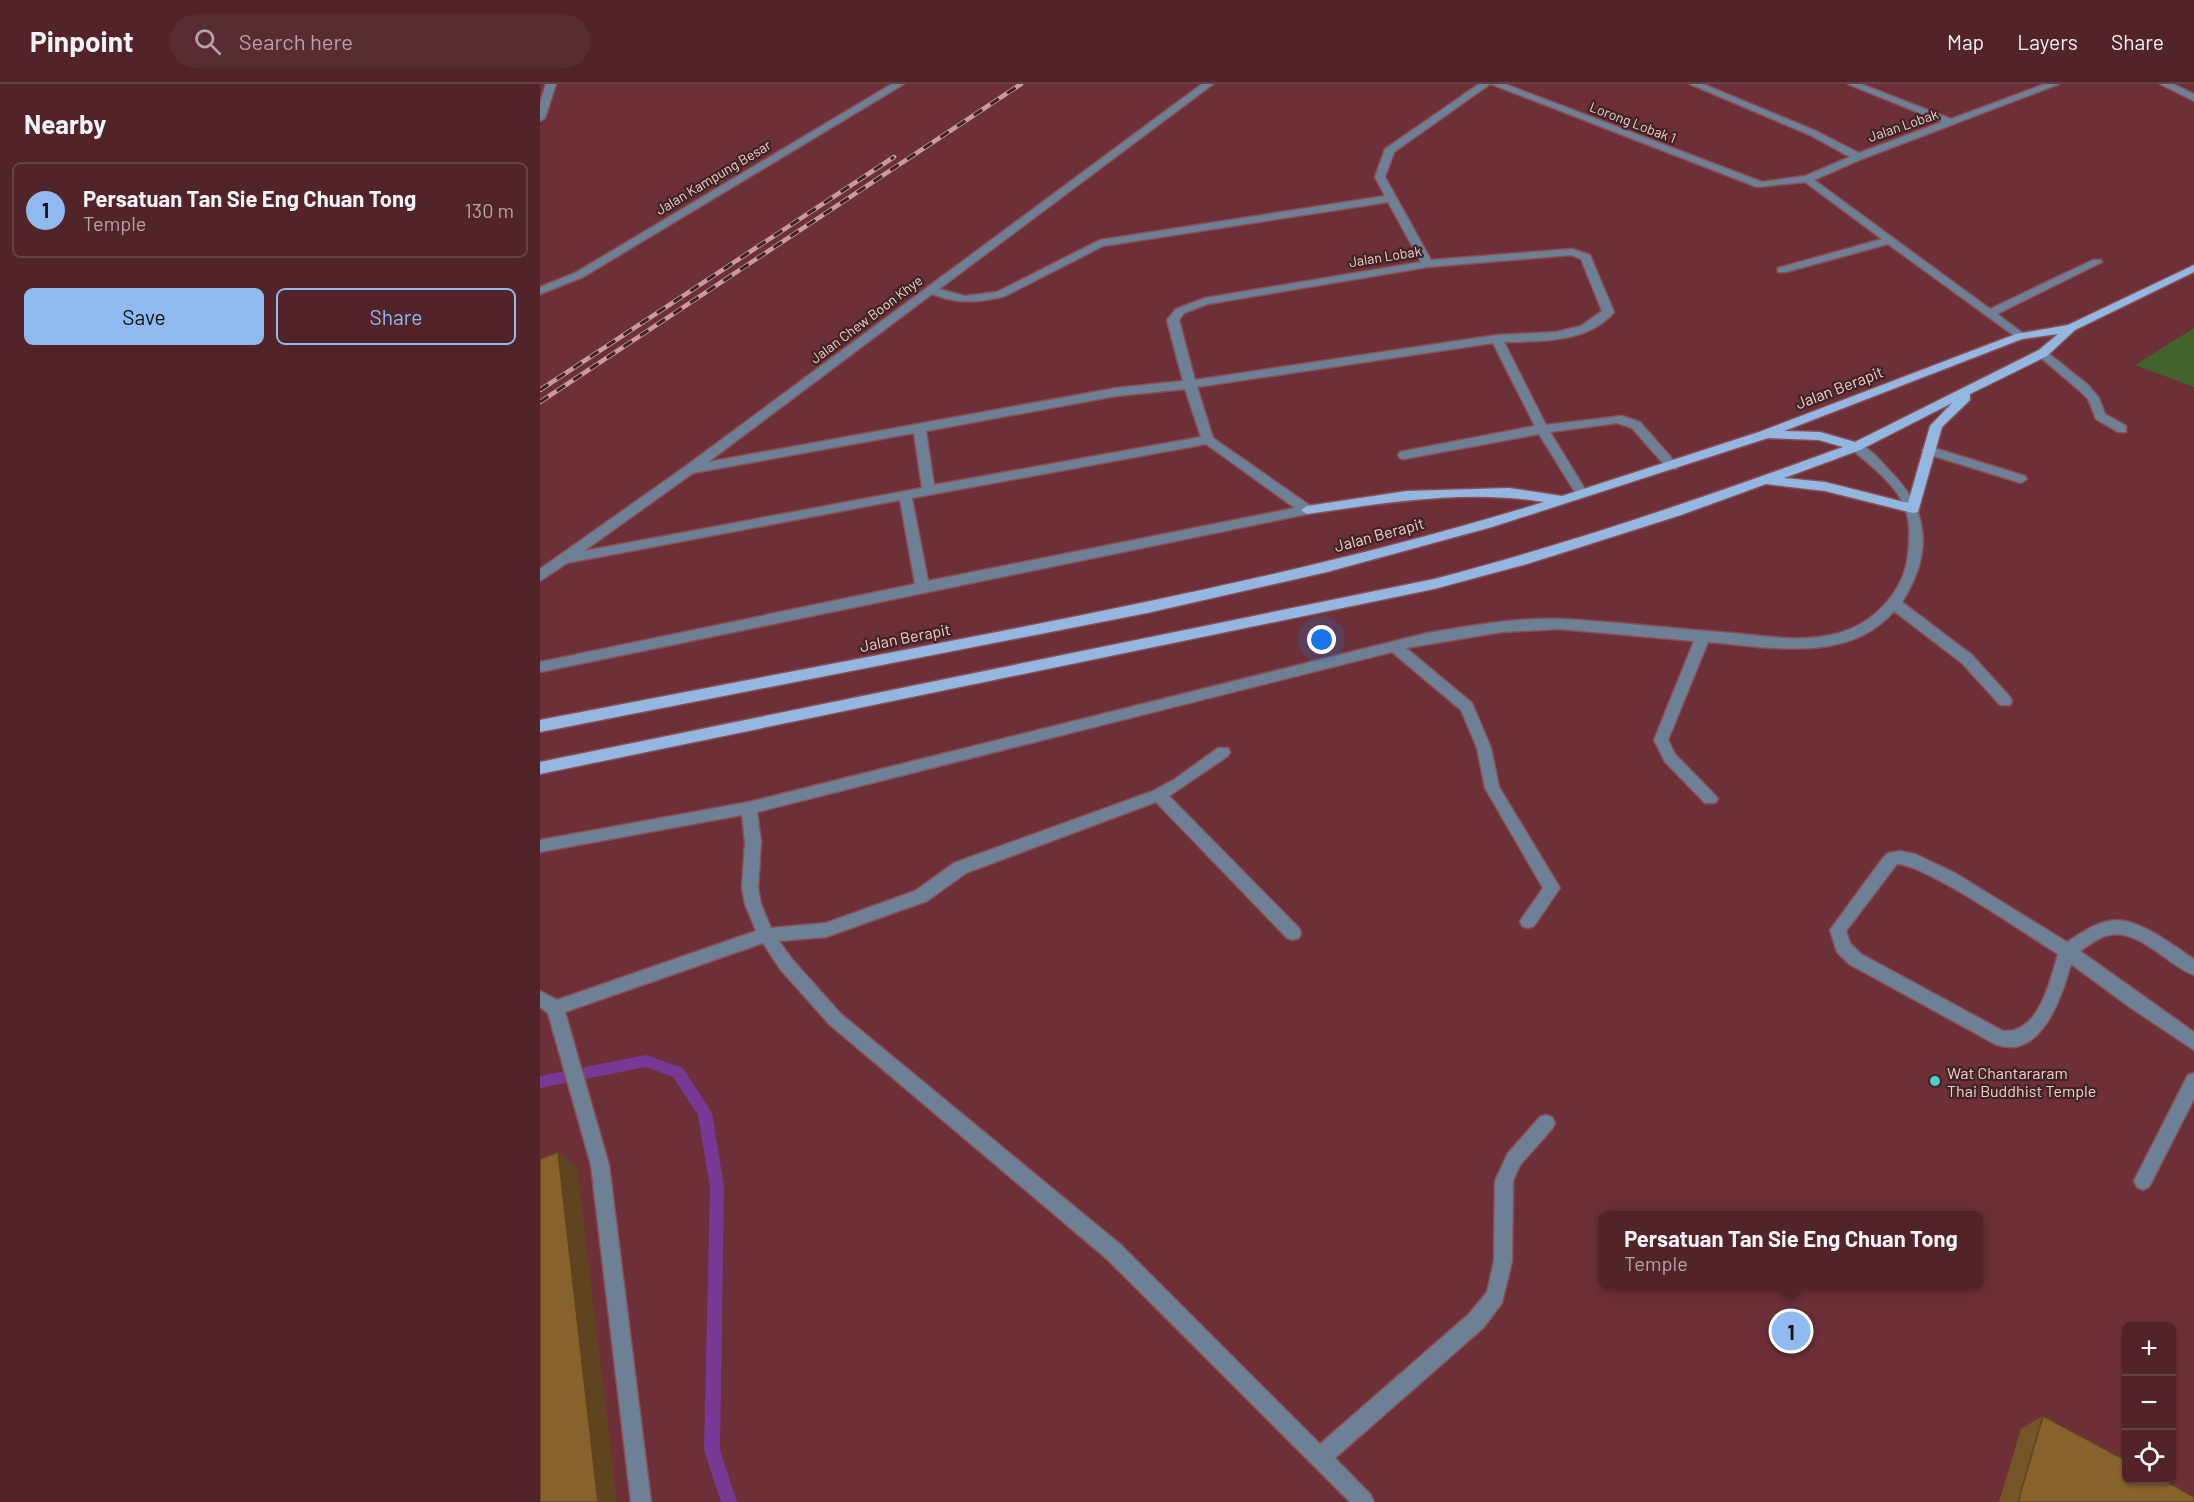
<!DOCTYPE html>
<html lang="en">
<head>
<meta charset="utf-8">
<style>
  :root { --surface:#52242a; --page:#582c32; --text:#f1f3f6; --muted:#b5a4a8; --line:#684147; --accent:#90b9f0 }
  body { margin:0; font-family:Barlow,sans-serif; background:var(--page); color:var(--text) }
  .controls { position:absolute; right:18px; bottom:18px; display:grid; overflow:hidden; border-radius:9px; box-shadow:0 2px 4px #0004 }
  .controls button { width:54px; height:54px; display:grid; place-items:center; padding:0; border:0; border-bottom:2px solid var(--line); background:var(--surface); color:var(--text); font:30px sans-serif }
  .you { position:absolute; left:782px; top:556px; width:21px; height:21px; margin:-15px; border:4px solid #fff; border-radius:50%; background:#1a73e8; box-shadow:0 0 0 9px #1a73e833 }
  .badge { display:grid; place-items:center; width:39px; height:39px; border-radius:50%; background:var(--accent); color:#111; font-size:20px; font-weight:700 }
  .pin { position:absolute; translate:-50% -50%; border:3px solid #fff; box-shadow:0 2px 6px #0006 }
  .popup { position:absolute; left:1059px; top:1127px; width:384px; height:78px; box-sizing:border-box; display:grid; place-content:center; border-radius:9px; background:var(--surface); filter:drop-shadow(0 2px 4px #0005); font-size:20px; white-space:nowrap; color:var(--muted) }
  .popup b { font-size:22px; color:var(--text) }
  .popup::after { content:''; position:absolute; left:50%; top:100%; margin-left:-12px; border:12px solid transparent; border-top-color:var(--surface) }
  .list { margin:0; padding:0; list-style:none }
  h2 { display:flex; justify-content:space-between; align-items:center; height:78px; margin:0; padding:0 24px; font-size:26px }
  h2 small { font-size:20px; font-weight:400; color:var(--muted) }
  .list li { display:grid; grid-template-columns:39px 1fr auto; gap:18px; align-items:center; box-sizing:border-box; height:96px; margin:0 12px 12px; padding:0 12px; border:2px solid var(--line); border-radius:9px }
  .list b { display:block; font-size:22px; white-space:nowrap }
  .list p { margin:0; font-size:20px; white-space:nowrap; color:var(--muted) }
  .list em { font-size:20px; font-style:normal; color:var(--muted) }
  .actions { display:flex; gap:12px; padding:18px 24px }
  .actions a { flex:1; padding:14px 0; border:2px solid var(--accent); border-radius:9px; text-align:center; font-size:21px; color:var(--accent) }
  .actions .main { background:var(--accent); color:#111 }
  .icon { flex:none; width:33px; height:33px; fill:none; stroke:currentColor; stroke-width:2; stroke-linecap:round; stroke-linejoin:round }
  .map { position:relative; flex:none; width:1654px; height:1418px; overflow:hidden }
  header { display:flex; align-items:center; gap:36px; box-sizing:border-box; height:84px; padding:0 30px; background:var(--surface); border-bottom:2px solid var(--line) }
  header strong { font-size:28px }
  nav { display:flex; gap:33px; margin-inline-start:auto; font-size:21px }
  .search { width:420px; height:54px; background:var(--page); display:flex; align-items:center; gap:15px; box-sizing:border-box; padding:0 21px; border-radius:33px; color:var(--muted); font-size:22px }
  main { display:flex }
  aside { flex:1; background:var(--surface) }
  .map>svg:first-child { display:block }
  .green { fill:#42632c }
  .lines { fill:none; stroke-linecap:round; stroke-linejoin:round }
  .stream { fill:#773993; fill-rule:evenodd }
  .minor-casing { stroke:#884f56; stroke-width:3 }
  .major-casing { stroke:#884f56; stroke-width:3 }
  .minor { fill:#6e8095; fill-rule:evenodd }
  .major { fill:#94b7e2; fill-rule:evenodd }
  .rail-casing { stroke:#c89b9f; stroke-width:4.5 }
  .rail { stroke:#3f2326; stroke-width:3; stroke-dasharray:10; stroke-linecap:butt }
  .wall { fill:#755426 }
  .shaded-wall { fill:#5f451f }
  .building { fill:#88622c; stroke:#5f451f; stroke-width:1.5 }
  .poi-dot { fill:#52cdcb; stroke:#3f2326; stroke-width:2 }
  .labels { text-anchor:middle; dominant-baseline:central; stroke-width:4.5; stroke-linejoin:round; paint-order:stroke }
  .far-street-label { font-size:14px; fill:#f3cdcf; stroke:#3f2326 }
  .street-label { font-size:16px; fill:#f3cdcf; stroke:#3f2326 }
  .poi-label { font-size:16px; fill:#f3cdcf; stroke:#3f2326; text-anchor:start }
</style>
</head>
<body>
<header>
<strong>Pinpoint</strong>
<div class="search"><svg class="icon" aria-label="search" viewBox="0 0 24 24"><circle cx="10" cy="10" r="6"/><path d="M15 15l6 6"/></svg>Search here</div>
<nav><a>Map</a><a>Layers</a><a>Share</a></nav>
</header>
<main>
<aside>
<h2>Nearby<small></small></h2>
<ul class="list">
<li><span class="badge">1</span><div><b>Persatuan Tan Sie Eng Chuan Tong</b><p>Temple</p></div><em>130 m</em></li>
</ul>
<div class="actions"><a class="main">Save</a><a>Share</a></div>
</aside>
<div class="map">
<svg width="1654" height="1418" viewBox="0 0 1654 1418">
  <rect width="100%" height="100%" fill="#6d3038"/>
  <path class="green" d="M 1654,244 L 1654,303 L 1595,281 Z"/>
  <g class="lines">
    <path class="stream" d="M 106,971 L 143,984 L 172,1029 L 184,1103 L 180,1366 L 197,1418 L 181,1418 L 164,1366 L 170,1103 L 158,1031 L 133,993 L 106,983 L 0,1004 L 0,992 Z"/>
    <g class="minor-casing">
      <path id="minor" d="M 6,0 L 16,0 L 5,34 L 0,37 L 0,19 Z
        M 352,0 L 364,0 L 43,193 L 0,210 L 0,203 L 35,189 Z
        M 662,0 L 673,0 L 399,205 L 425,212 L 457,208 L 560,156 L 845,112 L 835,93 L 845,65 L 939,0 L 950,0 L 854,68 L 845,93 L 891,176 L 1032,165 L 1050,171 L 1074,228 C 1048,259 1001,257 964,258 L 1006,341 L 1082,332 L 1100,338 L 1136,379 L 1138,382 L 1136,385 L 1128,385 L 1092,344 L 1077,339 L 1010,348 L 1048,410 L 1042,414 L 1038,413 L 999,350 L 864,375 L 860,374 L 858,371 L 860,368 L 864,367 L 995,342 L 953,259 L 657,303 L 673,354 L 772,423 L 773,426 L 772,429 L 0,588 L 0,578 L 375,500 L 360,416 L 27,479 L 0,497 L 0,485 L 146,382 ZM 848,118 L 881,178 L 665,214 L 636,225 L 627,236 L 643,297 L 576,304 L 168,378 L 392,210 C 418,220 439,219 465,212 L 563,162 ZM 1031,171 L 1041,175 L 1062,227 L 1041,242 L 1016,248 L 957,251 L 655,296 L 639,236 L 644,229 L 668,220 L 888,183 ZM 645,305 L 661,353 L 394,401 L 386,347 L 576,312 ZM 374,349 L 382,404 L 44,467 L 153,389 ZM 666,360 L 755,424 L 388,497 L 372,414 Z
        M 951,0 L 965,0 L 1222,98 L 1265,92 L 1310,73 L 1270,51 L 1150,0 L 1163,0 L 1276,47 L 1319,69 L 1402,38 L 1308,0 L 1321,0 L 1411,35 L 1505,0 L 1519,0 L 1322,75 L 1274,96 L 1450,225 L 1553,176 L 1561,176 L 1562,178 L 1457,230 L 1484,250 L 1484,254 L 1480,256 L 1348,160 L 1246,188 L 1238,188 L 1238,184 L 1342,155 L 1265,98 L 1217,103 Z
        M 1620,0 L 1633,0 L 1654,10 L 1654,17 Z
        M 1503,265 L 1548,301 L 1559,314 L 1565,330 L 1586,342 L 1586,348 L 1578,348 L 1556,335 L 1548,315 L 1540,307 L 1499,272 L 1499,266 Z
        M 1316,359 C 1328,362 1340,376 1348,385 C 1390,426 1393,469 1362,518 L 1432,571 L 1470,613 L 1472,617 L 1470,621 L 1460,621 L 1422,579 L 1354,527 C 1309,580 1229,563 1168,558 L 1128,656 L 1135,670 L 1175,711 L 1178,715 L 1175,719 L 1165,719 L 1125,678 L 1114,656 L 1154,557 L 1020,545 L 962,548 L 866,564 L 932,619 L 951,664 L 959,703 L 1020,804 L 994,842 L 988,844 L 982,842 L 980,837 L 1003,804 L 945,704 L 937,664 L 921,626 L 852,568 L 217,728 L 221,757 L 218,804 L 221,820 L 231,844 L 286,839 L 375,807 L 414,779 L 613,707 L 635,695 L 678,664 L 688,664 L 690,668 L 688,672 L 629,712 L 759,844 L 761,849 L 759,854 L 753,856 L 747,854 L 616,718 L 426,789 L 387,817 L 286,853 L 239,857 L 252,875 L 301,930 L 581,1161 L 780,1360 L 929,1230 L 947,1208 L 954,1177 L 955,1097 L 968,1069 L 1000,1033 L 1006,1031 L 1012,1033 L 1015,1039 L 1012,1045 L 980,1081 L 973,1097 L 972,1177 L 962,1219 L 943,1244 L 795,1374 L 831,1411 L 834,1418 L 810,1418 L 567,1175 L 289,940 L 240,885 L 223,859 L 25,928 L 69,1081 L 111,1418 L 91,1418 L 51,1081 L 8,929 L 0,923 L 0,907 L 17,916 L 216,847 L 205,820 L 202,804 L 205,757 L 202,731 L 0,768 L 0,756 L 209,718 L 887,549 C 931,542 978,533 1023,535 C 1079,538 1135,545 1191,549 C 1225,552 1261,559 1295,550 C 1331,542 1364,509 1368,471 C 1369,458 1371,443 1367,431 C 1361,404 1332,382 1312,366 L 1310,363 Z
        M 1388,362 L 1485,392 L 1487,395 L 1481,399 L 1384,369 L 1382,366 Z
        M 1360,767 L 1375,770 L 1415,789 L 1527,858 C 1540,850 1553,840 1569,837 C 1596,831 1632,861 1654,875 L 1654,891 C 1629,882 1598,844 1569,851 C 1559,853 1549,861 1540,867 L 1654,948 L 1654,966 L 1591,924 L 1531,880 C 1522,912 1501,978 1455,960 L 1309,880 L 1297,868 L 1290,846 L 1343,774 L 1348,769 ZM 1357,780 C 1385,780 1489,852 1518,870 C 1510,897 1499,950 1463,947 L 1321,870 L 1310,859 L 1306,847 Z
        M 1654,989 L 1654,1015 L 1609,1103 L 1603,1106 L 1597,1103 L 1594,1097 L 1597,1091 L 1648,991 Z"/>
    </g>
    <g class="major-casing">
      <path id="major" d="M 1654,181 L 1654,188 L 1535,246 L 1507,272 L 1430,310 L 1430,316 L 1402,343 L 1378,428 L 1373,429 L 1285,407 L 1226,400 L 1141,431 L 987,480 L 894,505 L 0,690 L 0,678 L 894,495 C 1033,459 1168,412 1303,363 L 1279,356 L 1228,354 L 952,443 L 787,488 L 607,529 L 0,648 L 0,636 C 140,609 281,582 421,555 C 617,517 813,477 1004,418 C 925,405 845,419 767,430 L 761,426 L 767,422 L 867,407 L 969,404 L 1022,412 L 1219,348 L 1476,250 L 1528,241 ZM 1518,250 L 1499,266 L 1315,358 L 1280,348 L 1244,347 L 1482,255 ZM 1412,319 L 1390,342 L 1368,419 L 1285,398 L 1244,394 L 1320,366 Z"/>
    </g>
    <use href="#minor" class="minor"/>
    <use href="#major" class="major"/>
    <g class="rail-casing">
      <path id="rail" d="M 0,306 L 354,73
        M 0,318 L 481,0"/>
    </g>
    <use href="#rail" class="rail"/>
  </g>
  <path class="wall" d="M 1503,1332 L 1654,1418 L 1459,1418 L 1481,1345 Z"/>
  <path class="shaded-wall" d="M 18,1068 L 37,1084 L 77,1418 L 58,1418 Z"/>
  <path class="building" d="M 18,1068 L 58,1418 L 0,1418 L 0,1075 Z
    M 1503,1332 L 1587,1377 L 1587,1395 L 1622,1395 L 1654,1413 L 1654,1418 L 1478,1418 Z"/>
  <circle class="poi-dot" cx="1395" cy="997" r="6"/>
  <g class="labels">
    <g class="far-street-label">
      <text transform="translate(1093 38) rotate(21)">Lorong Lobak 1</text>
      <text transform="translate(1363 41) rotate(-19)">Jalan Lobak</text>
      <text transform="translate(173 93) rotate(-31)">Jalan Kampung Besar</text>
      <text transform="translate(845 172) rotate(-9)">Jalan Lobak</text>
      <text transform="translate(326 235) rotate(-37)">Jalan Chew Boon Khye</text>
    </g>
    <g class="street-label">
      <text transform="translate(1299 303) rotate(-21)">Jalan Berapit</text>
      <text transform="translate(839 450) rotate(-15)">Jalan Berapit</text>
      <text transform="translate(365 553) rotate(-11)">Jalan Berapit</text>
    </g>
    <g class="poi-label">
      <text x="1407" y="988">Wat Chantararam<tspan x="1407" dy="18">Thai Buddhist Temple</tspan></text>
    </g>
  </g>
</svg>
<div class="controls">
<button>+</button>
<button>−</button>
<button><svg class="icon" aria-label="locate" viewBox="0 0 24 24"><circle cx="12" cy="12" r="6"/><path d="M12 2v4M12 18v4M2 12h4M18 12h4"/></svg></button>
</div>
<div class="you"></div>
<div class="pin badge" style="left:1251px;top:1247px">1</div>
<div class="popup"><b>Persatuan Tan Sie Eng Chuan Tong</b>Temple</div>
</div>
</main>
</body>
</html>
